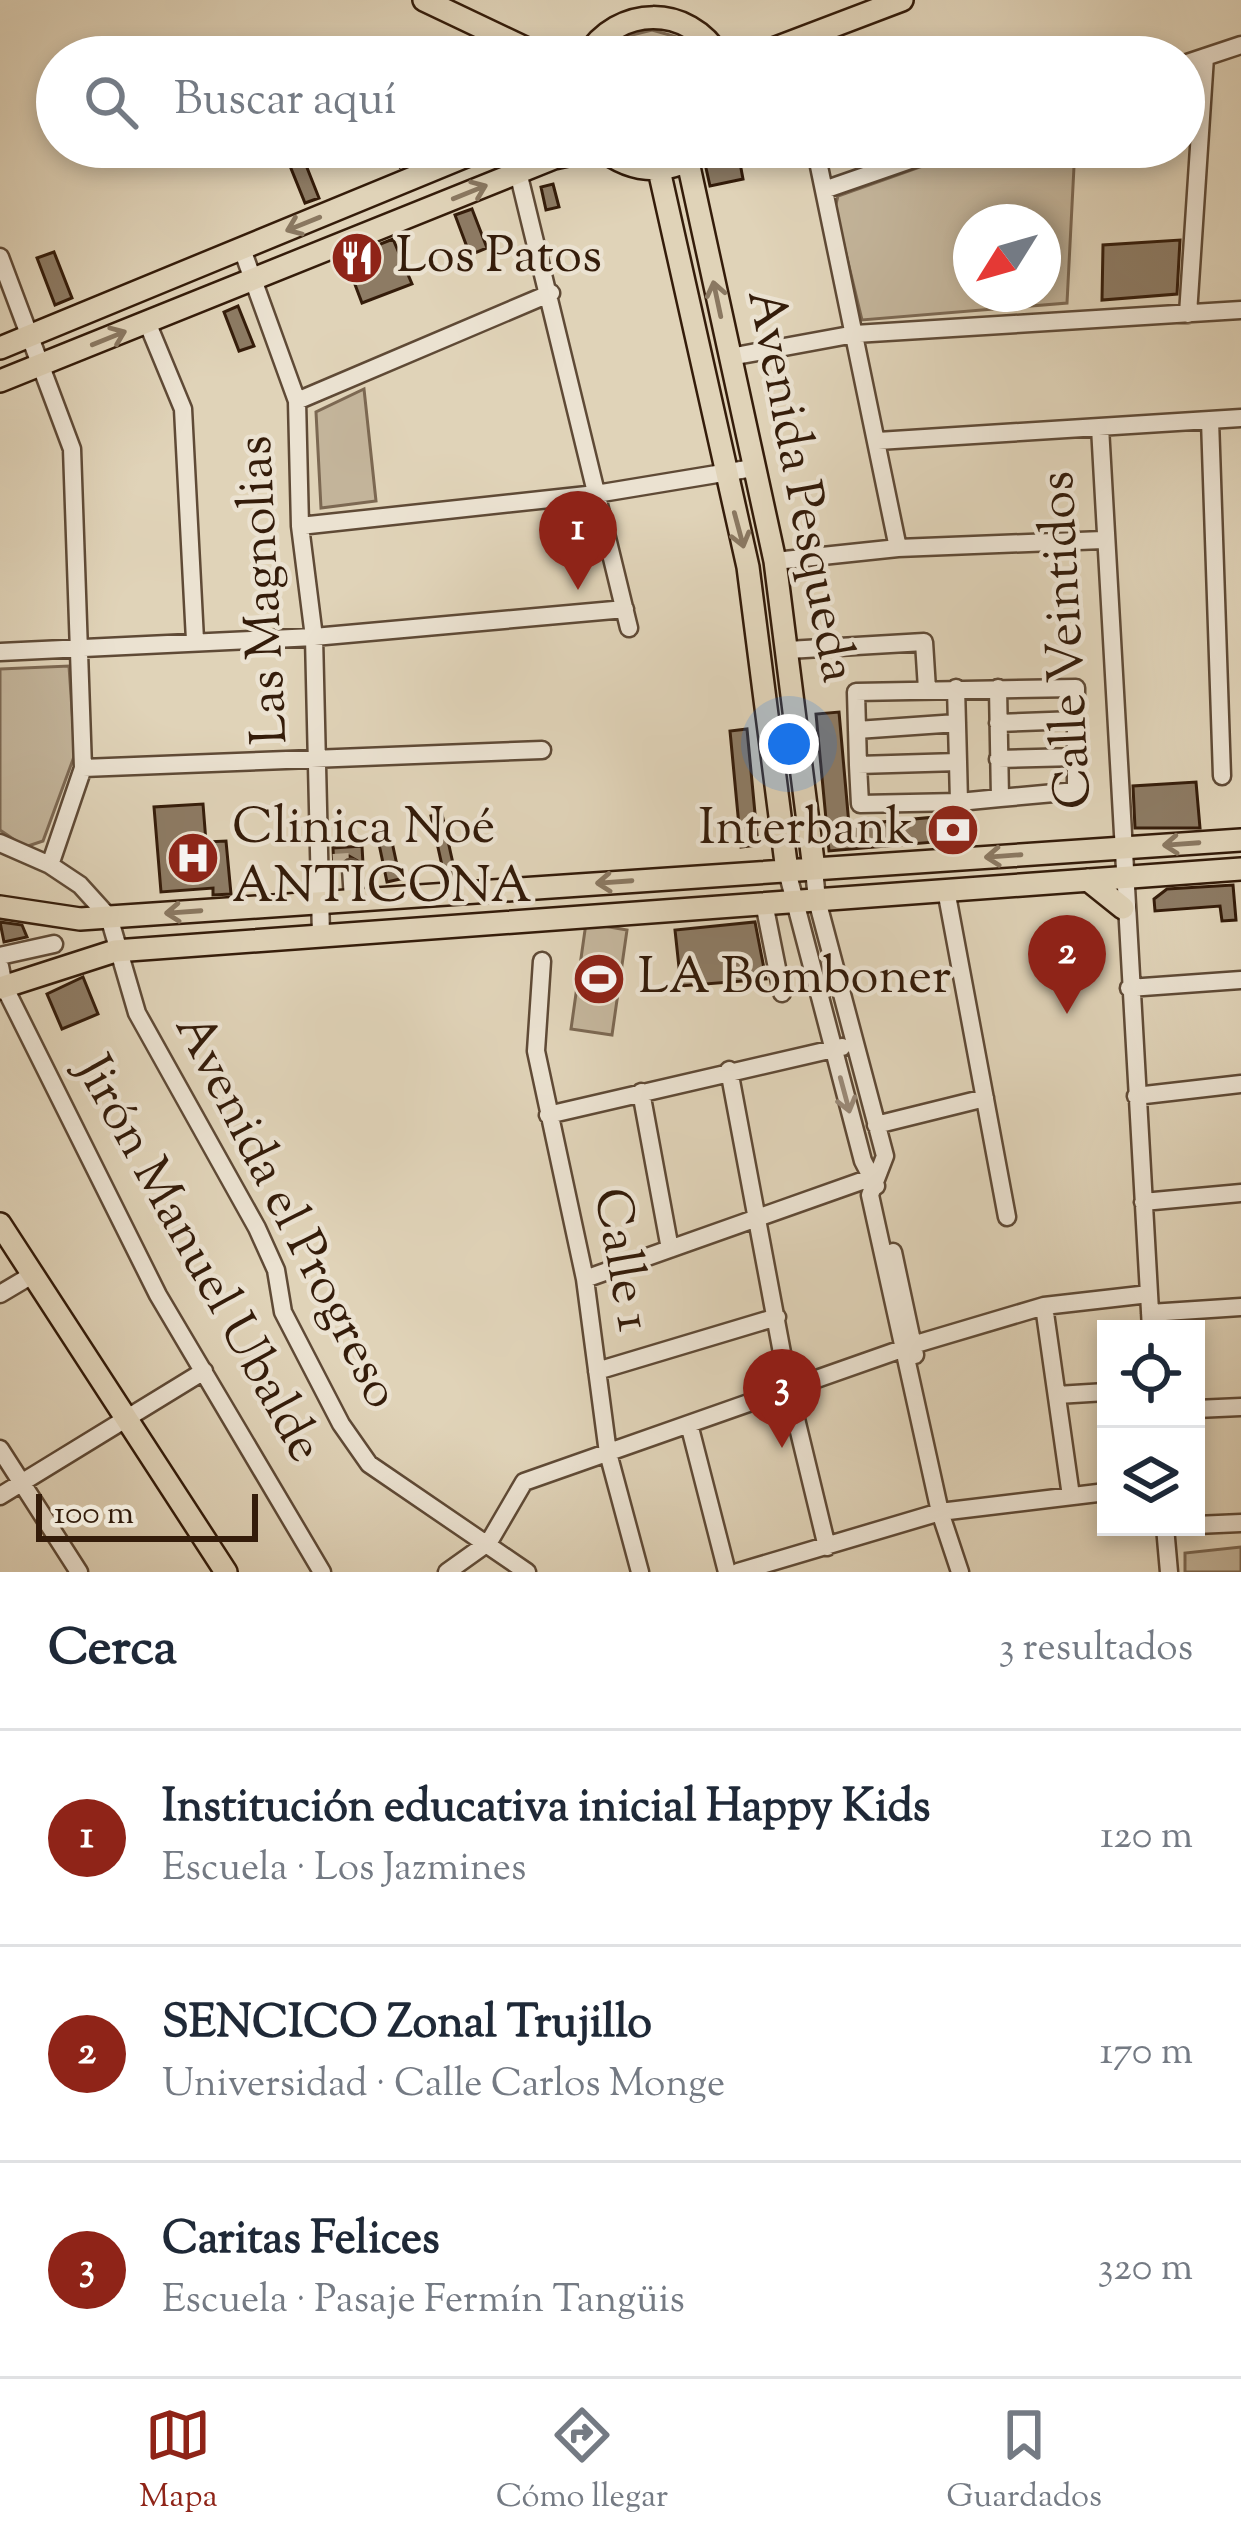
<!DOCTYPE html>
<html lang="es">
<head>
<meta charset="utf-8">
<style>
  :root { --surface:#fff; --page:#f6f6f7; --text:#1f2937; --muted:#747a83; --line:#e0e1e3; --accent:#8f2418 }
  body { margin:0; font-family:"Sorts Mill Goudy",serif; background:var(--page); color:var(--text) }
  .controls { position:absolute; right:36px; bottom:36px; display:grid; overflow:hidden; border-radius:0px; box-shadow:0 6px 18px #0003 }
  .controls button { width:108px; height:108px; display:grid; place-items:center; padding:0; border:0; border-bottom:3px solid var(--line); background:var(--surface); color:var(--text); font:60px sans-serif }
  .compass { position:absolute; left:953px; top:204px; width:108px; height:108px; border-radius:50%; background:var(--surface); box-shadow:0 6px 18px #0003; rotate:233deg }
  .scale { position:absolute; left:36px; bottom:30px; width:222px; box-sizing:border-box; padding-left:12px; border:6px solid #341c0a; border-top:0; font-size:33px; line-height:42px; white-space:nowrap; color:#341c0a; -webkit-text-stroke:9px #ebe2d1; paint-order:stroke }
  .you { position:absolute; left:789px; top:744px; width:42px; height:42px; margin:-30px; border:9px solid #fff; border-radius:50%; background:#1a73e8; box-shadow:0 0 0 18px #1a73e833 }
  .badge { display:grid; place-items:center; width:78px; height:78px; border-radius:50%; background:var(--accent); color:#fff; font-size:39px; font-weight:700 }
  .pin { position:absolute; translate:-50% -99px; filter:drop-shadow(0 3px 6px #0008) }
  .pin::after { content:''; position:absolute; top:63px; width:42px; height:36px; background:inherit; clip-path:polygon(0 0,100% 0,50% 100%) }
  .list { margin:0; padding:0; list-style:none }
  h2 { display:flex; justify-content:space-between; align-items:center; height:156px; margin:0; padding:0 48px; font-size:51px }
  h2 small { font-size:39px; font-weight:400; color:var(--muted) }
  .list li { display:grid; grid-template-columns:78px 1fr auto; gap:36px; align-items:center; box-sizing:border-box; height:216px; padding:0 48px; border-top:3px solid var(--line) }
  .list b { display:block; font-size:45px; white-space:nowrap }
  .list p { margin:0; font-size:39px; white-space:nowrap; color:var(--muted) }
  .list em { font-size:39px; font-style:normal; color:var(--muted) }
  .icon { flex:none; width:66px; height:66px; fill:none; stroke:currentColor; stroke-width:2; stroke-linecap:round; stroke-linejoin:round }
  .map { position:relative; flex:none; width:1241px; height:1572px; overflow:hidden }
  .search { position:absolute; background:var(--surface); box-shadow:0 6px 18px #0003; left:36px; right:36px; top:36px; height:132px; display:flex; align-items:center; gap:30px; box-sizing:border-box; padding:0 42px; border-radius:66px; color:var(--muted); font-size:45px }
  .sheet { height:804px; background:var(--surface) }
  nav { display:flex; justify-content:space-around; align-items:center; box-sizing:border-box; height:168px; border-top:3px solid var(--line); background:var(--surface); font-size:33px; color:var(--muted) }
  nav a { display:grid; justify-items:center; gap:6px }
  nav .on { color:var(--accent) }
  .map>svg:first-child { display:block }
  .green { fill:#c3b49a; stroke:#7c6852; stroke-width:3; fill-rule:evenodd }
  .building { fill:#8d7b64; stroke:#341c0a; stroke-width:3 }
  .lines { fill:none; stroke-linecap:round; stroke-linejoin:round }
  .minor-tunnel { stroke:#beae95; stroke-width:16; stroke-dasharray:16 8; stroke-linecap:butt }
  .minor-casing { stroke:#5f4a36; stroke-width:21 }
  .major-casing { stroke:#341c0a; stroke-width:26 }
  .minor { stroke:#ebe2d1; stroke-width:16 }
  .major { stroke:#e0d3b8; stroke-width:21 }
  .oneway { stroke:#8a7861 }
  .oneway2 { stroke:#998977 }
  .labels { text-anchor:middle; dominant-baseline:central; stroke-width:9; stroke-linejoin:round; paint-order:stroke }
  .poi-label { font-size:51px; fill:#341c0a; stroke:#ebe2d1; text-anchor:start }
  .street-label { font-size:51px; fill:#341c0a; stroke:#ebe2d1 }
</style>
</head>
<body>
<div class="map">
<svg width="1241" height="1572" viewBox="0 0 1241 1572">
  <rect width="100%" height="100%" fill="#e0d3b8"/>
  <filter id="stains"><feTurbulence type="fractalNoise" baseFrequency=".00167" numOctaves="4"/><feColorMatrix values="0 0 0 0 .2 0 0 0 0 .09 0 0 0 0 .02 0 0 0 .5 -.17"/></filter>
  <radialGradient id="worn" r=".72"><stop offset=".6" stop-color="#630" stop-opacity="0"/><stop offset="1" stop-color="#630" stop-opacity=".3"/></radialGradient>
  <path class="green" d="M 652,30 L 691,41 L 708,57 L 604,57 L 632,35 Z
    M 976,147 L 1075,147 L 1067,303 L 862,320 L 835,208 L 838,196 ZM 971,222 L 1043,222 L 1043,294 L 971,294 Z
    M 364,389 L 376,501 L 321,508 L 316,412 Z
    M 69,666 L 75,754 L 43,841 L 25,847 L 0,830 L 0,669 Z
    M 586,923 L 627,930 L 612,1035 L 571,1029 Z
    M 1241,1547 L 1241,1572 L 1185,1572 L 1185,1553 Z"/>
  <path class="building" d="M 392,147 L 409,147 L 415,161 L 400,167 Z
    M 726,147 L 737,147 L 743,179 L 710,186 L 706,168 Z
    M 302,155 L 319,198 L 305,203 L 288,161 Z
    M 553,184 L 559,207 L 546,210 L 541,187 Z
    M 472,209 L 487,248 L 470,255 L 455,215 Z
    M 393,239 L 412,284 L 362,303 L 345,258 Z
    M 1180,240 L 1177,294 L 1102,300 L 1103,245 Z
    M 54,252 L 72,298 L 55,305 L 37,258 Z
    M 238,306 L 254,346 L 239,351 L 224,312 Z
    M 839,712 L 849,825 L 968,814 L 970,839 L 829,851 L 816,714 Z
    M 747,729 L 758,845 L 741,847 L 730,731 Z
    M 1196,782 L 1200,828 L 1135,828 L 1133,786 Z
    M 203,804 L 206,842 L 226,841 L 231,894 L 213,895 L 213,888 L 161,892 L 154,807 Z
    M 442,814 L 456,877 L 450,879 L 445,879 L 431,816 Z
    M 392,842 L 400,879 L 387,882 L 379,844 Z
    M 362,846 L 363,864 L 349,856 L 334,869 L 333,848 Z
    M 1233,885 L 1236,920 L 1222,921 L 1220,906 L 1155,911 L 1154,899 L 1167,889 Z
    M 0,922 L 22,925 L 27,937 L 4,942 Z
    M 755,922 L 766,979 L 681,986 L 675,930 Z
    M 83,977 L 98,1014 L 62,1029 L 47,994 Z"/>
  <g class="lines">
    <path class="minor-tunnel" d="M 333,862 L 350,861 L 351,868"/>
    <g class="minor-casing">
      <path id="minor" d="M 1184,64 L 1241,45
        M 815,147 L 898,548
        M 518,172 L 629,628
        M 824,190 L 948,147
        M 242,249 L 297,401 L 300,526 L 314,637 L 321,936
        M 0,257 L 72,449 L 83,768 L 50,865
        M 1188,314 L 1205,57
        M 147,322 L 183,409 L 195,640
        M 730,357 L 855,334 L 1241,310
        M 297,401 L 551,293
        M 1210,420 L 1222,776
        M 1100,427 L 1151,1329
        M 878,441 L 1241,418
        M 300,526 L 596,494 L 753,468
        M 775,561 L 898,548 L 1103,540
        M 788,650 L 924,642 L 927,689
        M 0,652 L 314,637 L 625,609
        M 956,688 L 958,762 L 858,765 L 856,692 L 1076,688 L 1076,791 L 1000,798 L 998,688
        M 998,723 L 1076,720
        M 857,730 L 957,723
        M 998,759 L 1076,757
        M 858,765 L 860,804 L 959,802 L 958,762
        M 83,768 L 542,750
        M 959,802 L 1000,798
        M 0,843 L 50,865 L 80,885 L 109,917 L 137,1013 L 257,1228 L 276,1270 L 283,1312 L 341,1424 L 369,1464 L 527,1572
        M 351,868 L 353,900
        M 814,869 L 817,900 L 885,1156 L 870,1195 L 940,1512 L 960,1572
        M 787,871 L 863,1161 L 876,1186
        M 946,890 L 1007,1217
        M 764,903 L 782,993
        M 0,956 L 54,944
        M 542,961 L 536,1051 L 585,1279 L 608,1453 L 640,1572
        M 0,966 L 4,986 L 158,1295 L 322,1572
        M 1129,988 L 1241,980
        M 729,1070 L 789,1390 L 827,1547
        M 641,1092 L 670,1249
        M 1136,1096 L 1241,1084
        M 548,1115 L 842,1047
        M 876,1125 L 985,1098
        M 1143,1202 L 1241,1193
        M 893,1252 L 915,1355
        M 585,1279 L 873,1177
        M 0,1294 L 32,1275
        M 1044,1306 L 1071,1496
        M 1150,1313 L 1241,1307
        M 597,1371 L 777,1317
        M 1057,1395 L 1106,1392
        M 1196,1409 L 1241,1407
        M 689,1424 L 727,1572
        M 0,1449 L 79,1572
        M 0,1496 L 204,1371
        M 1196,1525 L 1241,1523
        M 1165,1527 L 1169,1572
        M 447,1572 L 489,1542 L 524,1482 L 916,1344 L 1044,1306 L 1149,1294
        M 738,1572 L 940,1512 L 1106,1492"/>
    </g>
    <g class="major-casing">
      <path id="major" d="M 424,0 L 544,57
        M 586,57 C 618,5 688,4 720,57
        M 752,57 L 902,0
        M 599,147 C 634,176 673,176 708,147
        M 688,162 L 775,561 L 814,869
        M 659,170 L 748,567 L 787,871
        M 0,348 L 488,147
        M 0,381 L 554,158 L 600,148
        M 1088,880 L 1123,908
        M 0,907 L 80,919 L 1241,840
        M 0,988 L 115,951 L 1241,869
        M 0,1224 L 226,1572"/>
    </g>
    <use href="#minor" class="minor"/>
    <use href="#major" class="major"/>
  </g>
  <defs><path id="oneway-shaft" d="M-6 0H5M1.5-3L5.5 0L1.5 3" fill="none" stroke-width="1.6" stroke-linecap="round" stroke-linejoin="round" transform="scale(3)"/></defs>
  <g class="oneway">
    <use href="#oneway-shaft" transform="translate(470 192) rotate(-22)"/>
    <use href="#oneway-shaft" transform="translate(303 224) rotate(158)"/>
    <use href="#oneway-shaft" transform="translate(717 299) rotate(-102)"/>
    <use href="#oneway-shaft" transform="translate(109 338) rotate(-22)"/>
    <use href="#oneway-shaft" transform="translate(739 530) rotate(75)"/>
    <use href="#oneway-shaft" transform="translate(1181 844) rotate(176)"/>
    <use href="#oneway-shaft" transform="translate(1003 856) rotate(176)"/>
    <use href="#oneway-shaft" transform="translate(614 882) rotate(176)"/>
    <use href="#oneway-shaft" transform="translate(183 912) rotate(176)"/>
  </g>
  <use class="oneway2" href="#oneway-shaft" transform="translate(845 1095) rotate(75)"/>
  <defs>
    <g id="restaurant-disc" transform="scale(2.7)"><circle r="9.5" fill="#8f2418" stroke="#ebe2d1"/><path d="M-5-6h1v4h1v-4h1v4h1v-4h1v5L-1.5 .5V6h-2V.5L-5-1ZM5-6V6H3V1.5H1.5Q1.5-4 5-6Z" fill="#fff"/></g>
    <g id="bank-disc" transform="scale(2.7)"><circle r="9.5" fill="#8f2418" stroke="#ebe2d1"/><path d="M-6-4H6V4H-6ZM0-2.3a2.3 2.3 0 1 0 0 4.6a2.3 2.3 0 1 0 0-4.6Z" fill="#fff"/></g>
    <g id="hospital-disc" transform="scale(2.7)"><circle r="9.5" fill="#8f2418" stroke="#ebe2d1"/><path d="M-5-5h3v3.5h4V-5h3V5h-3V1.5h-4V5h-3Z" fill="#fff"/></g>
    <g id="stadium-disc" transform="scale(2.7)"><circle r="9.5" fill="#8f2418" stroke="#ebe2d1"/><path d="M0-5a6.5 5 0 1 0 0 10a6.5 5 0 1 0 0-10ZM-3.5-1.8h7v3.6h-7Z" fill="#fff"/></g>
  </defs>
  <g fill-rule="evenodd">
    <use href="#restaurant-disc" x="357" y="258"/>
    <use href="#bank-disc" x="953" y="830"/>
    <use href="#hospital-disc" x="193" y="858"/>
    <use href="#stadium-disc" x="599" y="979"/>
  </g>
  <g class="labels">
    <g class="poi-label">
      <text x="396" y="258">Los Patos</text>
      <text x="232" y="829">Clinica Noé<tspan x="232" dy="59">ANTICONA</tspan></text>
      <text x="914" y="830" text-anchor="end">Interbank</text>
      <text x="638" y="979">LA Bomboner</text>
    </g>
    <g class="street-label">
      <text transform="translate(799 486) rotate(79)">Avenida Pesqueda</text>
      <text transform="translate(265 590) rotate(-93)">Las Magnolias</text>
      <text transform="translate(1068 640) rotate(-93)">Calle Veintidos</text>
      <text transform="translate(285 1212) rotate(63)">Avenida el Progreso</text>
      <text transform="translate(197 1260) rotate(61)">Jirón Manuel Ubalde</text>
      <text transform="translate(620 1260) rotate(80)">Calle 1</text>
    </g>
  </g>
  <rect width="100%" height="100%" filter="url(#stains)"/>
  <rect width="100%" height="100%" fill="url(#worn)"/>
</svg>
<div class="controls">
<button><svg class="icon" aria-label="locate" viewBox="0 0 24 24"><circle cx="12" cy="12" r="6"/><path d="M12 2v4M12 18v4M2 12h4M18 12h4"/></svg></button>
<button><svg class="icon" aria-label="layers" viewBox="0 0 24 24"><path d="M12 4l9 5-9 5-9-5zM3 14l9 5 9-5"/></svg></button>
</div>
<svg class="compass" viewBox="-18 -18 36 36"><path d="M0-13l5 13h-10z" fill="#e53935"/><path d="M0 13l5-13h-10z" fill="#747a83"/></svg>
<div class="scale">100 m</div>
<div class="you"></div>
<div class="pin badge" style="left:578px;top:590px">1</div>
<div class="pin badge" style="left:1067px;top:1014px">2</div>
<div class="pin badge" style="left:782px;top:1448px">3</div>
<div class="search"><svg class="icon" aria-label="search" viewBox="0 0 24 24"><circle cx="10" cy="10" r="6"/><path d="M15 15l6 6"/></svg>Buscar aquí</div>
</div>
<section class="sheet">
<h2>Cerca<small>3 resultados</small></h2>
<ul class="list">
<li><span class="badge">1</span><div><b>Institución educativa inicial Happy Kids</b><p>Escuela · Los Jazmines</p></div><em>120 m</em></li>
<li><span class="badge">2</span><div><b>SENCICO Zonal Trujillo</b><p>Universidad · Calle Carlos Monge</p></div><em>170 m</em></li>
<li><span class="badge">3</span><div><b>Caritas Felices</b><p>Escuela · Pasaje Fermín Tangüis</p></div><em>320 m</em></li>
</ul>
</section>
<nav>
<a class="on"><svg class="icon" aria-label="map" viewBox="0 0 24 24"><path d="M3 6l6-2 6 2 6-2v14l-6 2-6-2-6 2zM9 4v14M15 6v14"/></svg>Mapa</a>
<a><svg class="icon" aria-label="directions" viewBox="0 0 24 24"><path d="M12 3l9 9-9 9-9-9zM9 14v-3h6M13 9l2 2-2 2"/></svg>Cómo llegar</a>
<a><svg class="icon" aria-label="saved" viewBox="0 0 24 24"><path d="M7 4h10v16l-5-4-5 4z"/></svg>Guardados</a>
</nav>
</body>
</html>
